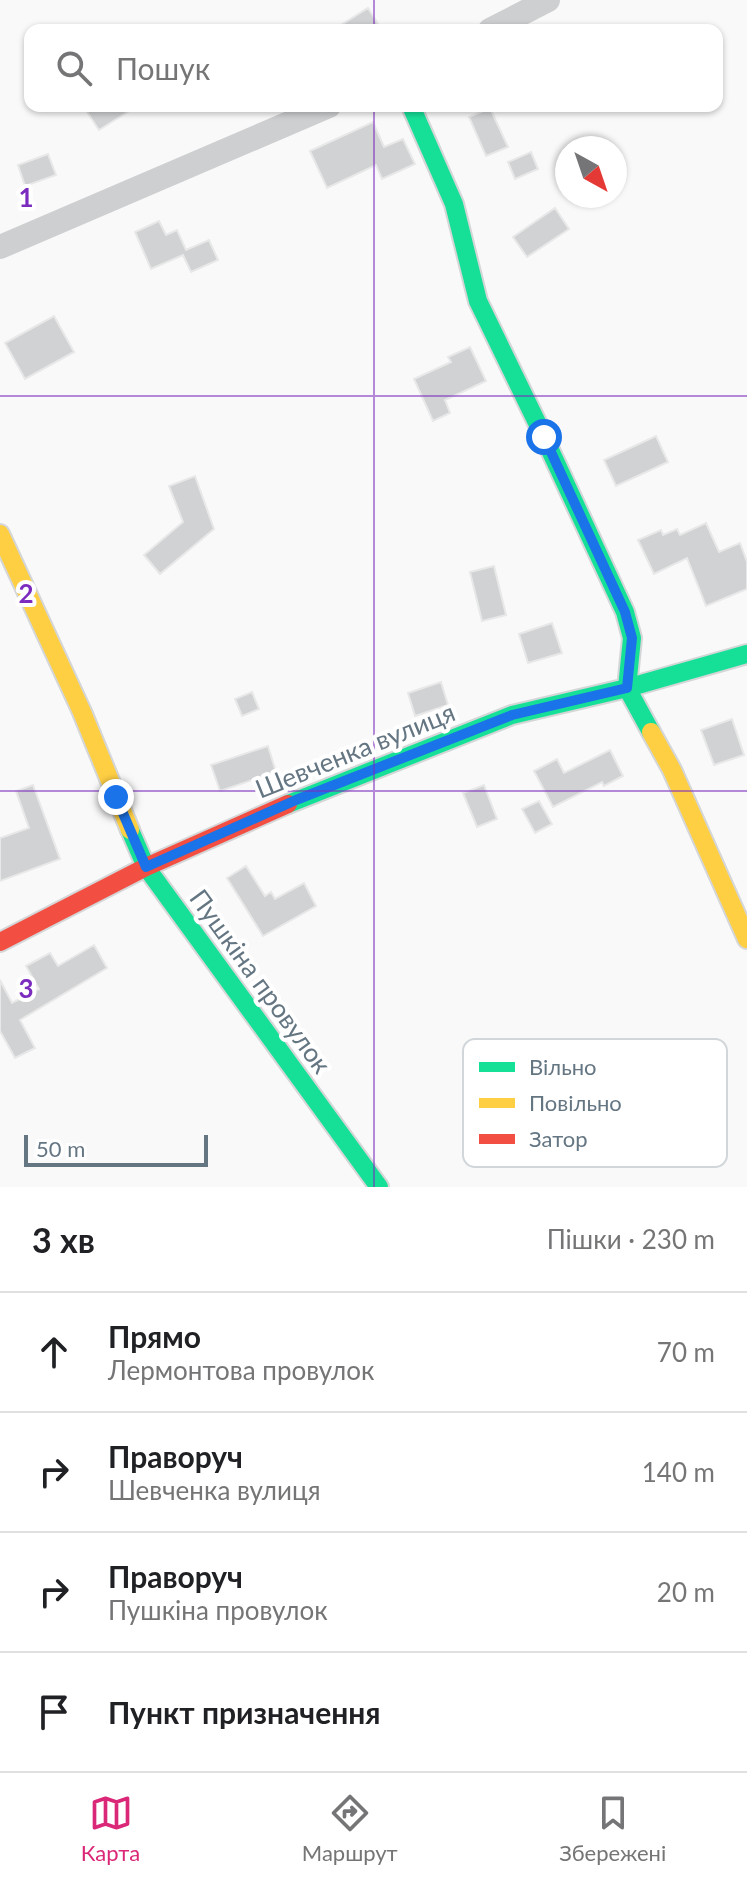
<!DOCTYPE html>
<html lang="uk">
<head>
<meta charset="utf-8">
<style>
  :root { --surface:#fff; --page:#f2f2f2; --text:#202124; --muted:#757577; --line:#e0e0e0; --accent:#db2777 }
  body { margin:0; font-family:Lato,sans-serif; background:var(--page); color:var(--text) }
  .compass { position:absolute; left:555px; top:136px; width:72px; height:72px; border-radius:50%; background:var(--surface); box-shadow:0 2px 6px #0004; rotate:140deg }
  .scale { position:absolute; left:24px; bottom:20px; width:184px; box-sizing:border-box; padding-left:8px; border:4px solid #657683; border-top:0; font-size:22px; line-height:28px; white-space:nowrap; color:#657683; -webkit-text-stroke:6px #fff; paint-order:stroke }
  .stop { position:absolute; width:24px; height:24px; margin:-18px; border:6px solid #1a73e8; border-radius:50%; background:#fff }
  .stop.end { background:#1a73e8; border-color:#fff; box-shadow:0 2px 8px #0008 }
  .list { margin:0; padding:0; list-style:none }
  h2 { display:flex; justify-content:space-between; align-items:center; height:104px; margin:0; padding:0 32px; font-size:34px }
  h2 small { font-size:26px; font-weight:400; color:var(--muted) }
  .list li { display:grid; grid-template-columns:52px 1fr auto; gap:24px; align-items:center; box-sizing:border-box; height:120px; padding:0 32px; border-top:2px solid var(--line) }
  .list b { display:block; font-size:30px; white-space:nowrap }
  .list p { margin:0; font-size:26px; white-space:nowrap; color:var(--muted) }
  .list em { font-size:26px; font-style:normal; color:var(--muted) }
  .icon { flex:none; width:44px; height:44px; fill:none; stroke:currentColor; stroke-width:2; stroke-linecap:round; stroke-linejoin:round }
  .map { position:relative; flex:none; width:747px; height:1187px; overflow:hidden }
  .search { position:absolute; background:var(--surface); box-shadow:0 2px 6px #0004; left:24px; right:24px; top:24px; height:88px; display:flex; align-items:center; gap:20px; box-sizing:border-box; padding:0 28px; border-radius:16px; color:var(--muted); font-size:30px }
  .sheet { height:584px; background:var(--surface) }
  nav { display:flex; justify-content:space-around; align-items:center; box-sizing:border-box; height:112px; border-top:2px solid var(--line); background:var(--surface); font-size:22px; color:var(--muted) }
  nav a { display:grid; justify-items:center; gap:4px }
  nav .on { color:var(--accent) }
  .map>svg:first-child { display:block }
  .building { fill:#d0d2d3; stroke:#e8e8e8; stroke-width:2 }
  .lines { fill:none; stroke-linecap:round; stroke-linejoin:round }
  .fast-casing { stroke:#d5d6d7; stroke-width:22 }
  .slow-casing { stroke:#d5d6d7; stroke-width:22 }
  .jam-casing { stroke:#d5d6d7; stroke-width:22 }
  .street { stroke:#cecfd0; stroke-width:24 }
  .fast { stroke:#16e098; stroke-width:18 }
  .slow { stroke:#ffcf43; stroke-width:18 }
  .jam { stroke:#f24e42; stroke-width:18 }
  .route { stroke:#1a73e8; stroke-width:10 }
  .grid { fill:none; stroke:#7b2cbf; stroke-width:2; stroke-opacity:0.55 }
  .labels { text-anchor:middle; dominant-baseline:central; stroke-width:8; stroke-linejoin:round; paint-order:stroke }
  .street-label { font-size:26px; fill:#657683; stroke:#fff }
  .key { fill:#fff; stroke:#d1d6da; stroke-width:2 }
  .key-label { font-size:22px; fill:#657683 }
  .grid-label { font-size:26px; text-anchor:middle; font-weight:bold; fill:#7b2cbf; stroke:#fff; stroke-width:8; stroke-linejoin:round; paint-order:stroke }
</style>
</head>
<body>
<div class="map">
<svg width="747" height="1187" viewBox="0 0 747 1187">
  <rect width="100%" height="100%" fill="#f9f9f9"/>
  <path class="building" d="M 368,8 L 382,30 L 333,30 Z
    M 83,106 L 137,106 L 99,130 Z
    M 490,108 L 508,147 L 486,156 L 469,117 Z
    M 373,122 L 384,147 L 403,139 L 415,164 L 382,179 L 376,165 L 327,188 L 310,151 Z
    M 531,152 L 538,169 L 515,179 L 508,162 Z
    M 48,154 L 56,175 L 25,186 L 18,165 Z
    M 555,208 L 569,229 L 527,257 L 513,237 Z
    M 159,221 L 166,235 L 177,230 L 186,250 L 209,240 L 218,260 L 191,272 L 183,255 L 151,269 L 135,232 Z
    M 54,316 L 74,352 L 25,379 L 5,343 Z
    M 470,347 L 486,381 L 445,400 L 450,413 L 433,421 L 414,379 L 451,362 L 448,357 Z
    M 656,436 L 668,462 L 616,486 L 604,460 Z
    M 195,476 L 214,529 L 160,574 L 144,555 L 183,522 L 169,486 Z
    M 706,523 L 719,552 L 740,543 L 747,562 L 747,589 L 706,606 L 687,558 L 654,574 L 638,540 L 661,530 L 663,535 L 677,529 L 680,535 Z
    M 494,566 L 506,615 L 482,621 L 470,572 Z
    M 552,623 L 562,653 L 528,663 L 519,634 Z
    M 441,682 L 448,705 L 415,716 L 408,693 Z
    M 252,692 L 259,709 L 242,716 L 235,699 Z
    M 732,719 L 744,755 L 714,765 L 701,730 Z
    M 268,746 L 276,772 L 220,791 L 211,765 Z
    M 610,750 L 623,776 L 604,786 L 602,782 L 553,807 L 534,771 L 557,759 L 564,773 Z
    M 33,785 L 60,859 L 0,881 L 0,838 L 29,828 L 16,791 Z
    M 484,785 L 497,819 L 477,827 L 463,793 Z
    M 539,801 L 552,824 L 535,833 L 522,809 Z
    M 246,866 L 265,896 L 271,892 L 275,899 L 304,883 L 316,906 L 263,936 L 227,878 Z
    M 94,945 L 107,968 L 20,1020 L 35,1048 L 15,1058 L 0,1031 L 0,980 L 12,1003 L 39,989 L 26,966 L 50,953 L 58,966 Z"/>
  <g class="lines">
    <g class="fast-casing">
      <path id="fast" d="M 411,106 L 454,204 L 478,301 L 544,437 L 625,612 L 632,638 L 627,688 L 651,732
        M 288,804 L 512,715 L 627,688 L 747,654
        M 130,830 L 146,867 L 379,1187"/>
    </g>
    <g class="slow-casing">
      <path id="slow" d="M 0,534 L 82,712 L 130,830
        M 651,732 L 672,770 L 747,939"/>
    </g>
    <g class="jam-casing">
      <path id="jam" d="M 0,942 L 146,867 L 288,804"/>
    </g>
    <path class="street" d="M 490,30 L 548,0
      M 0,247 L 329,106"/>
    <use href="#fast" class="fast"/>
    <use href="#slow" class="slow"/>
    <use href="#jam" class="jam"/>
  </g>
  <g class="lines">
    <path class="route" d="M 116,797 L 146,867 L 296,800 L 512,715 L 627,688 L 632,638 L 625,612 L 544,437"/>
  </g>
  <path class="grid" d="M 374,0 L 374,30M 374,106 L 374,1187M 0,396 L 747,396M 0,791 L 747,791"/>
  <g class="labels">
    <g class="street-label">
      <text transform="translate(355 750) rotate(-22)">Шевченка вулиця</text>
      <text transform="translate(261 981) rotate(54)">Пушкіна провулок</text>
    </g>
  </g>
  <rect x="463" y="1039" width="264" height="128" rx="12" class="key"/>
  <rect x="479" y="1062" width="36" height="10" fill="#16e098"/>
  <rect x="479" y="1098" width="36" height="10" fill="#ffcf43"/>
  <rect x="479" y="1134" width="36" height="10" fill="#f24e42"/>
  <g class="key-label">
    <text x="529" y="1075">Вільно</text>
    <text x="529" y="1111">Повільно</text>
    <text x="529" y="1147">Затор</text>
  </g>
  <g class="grid-label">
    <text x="26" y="207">1</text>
    <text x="26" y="603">2</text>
    <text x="26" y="998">3</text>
  </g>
</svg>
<svg class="compass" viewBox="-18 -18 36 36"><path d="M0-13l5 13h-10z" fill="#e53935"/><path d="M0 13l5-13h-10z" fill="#757577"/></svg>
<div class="scale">50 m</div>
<div class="stop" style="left:544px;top:437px"></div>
<div class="stop end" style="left:116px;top:797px"></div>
<div class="search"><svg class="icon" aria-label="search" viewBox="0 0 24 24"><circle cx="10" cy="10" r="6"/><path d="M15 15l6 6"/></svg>Пошук</div>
</div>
<section class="sheet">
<h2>3 хв<small>Пішки · 230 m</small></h2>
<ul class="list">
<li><svg class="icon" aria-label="ahead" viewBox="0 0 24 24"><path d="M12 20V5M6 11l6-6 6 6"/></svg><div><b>Прямо</b><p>Лермонтова провулок</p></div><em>70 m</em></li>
<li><svg class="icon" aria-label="right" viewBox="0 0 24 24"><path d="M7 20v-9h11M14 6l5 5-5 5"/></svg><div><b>Праворуч</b><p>Шевченка вулиця</p></div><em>140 m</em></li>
<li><svg class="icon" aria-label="right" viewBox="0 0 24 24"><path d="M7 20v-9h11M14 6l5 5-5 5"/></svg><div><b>Праворуч</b><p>Пушкіна провулок</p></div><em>20 m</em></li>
<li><svg class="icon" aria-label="arrive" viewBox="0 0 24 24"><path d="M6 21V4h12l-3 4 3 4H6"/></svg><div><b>Пункт призначення</b></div></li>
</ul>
</section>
<nav>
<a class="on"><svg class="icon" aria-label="map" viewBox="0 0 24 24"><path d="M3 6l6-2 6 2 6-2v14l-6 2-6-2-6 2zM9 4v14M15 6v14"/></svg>Карта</a>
<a><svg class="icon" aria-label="directions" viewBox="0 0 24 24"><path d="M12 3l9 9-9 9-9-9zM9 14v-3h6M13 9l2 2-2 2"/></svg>Маршрут</a>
<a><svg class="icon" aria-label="saved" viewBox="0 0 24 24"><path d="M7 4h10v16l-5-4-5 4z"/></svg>Збережені</a>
</nav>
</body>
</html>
